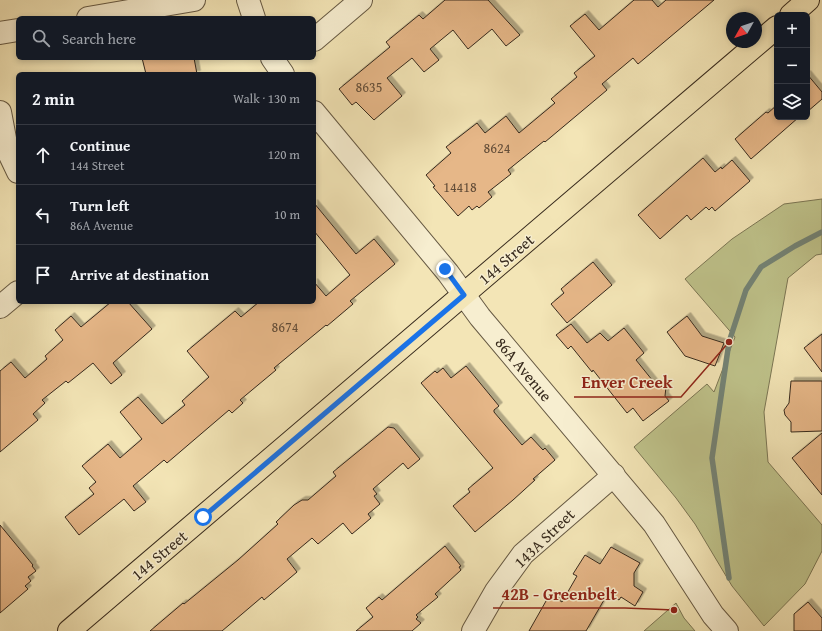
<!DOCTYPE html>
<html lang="en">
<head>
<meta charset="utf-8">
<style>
  :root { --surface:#171b24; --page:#242831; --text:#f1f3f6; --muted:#9ea1a6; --line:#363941 }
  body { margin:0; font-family:"Gentium Book Plus",serif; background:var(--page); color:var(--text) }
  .controls { position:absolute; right:12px; top:12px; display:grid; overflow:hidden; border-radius:6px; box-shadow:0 2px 6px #0003 }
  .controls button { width:36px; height:36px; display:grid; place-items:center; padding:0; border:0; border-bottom:1px solid var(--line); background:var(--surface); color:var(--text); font:20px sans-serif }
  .compass { position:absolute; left:726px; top:12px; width:36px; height:36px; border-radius:50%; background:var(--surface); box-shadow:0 2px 6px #0003; rotate:230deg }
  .stop { position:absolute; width:12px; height:12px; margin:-9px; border:3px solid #1a73e8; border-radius:50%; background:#fff }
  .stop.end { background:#1a73e8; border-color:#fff; box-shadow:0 1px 4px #0008 }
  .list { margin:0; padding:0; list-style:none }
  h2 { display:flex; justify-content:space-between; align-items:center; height:52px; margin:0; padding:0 16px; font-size:17px }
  h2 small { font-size:13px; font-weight:400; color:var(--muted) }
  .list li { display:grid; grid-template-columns:26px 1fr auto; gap:12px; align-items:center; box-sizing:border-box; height:60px; padding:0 16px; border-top:1px solid var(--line) }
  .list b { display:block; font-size:15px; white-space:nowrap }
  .list p { margin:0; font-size:13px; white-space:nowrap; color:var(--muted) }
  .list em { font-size:13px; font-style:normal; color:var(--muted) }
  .icon { flex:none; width:22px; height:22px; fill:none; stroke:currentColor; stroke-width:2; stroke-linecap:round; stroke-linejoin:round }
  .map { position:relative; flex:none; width:822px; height:631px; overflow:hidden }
  .search { position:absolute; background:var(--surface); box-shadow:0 2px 6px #0003; left:16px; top:16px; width:300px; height:44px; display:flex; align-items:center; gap:10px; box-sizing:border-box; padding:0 14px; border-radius:6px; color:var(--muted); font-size:15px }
  .panel { position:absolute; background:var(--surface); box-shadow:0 2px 6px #0003; left:16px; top:72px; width:300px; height:232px; border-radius:6px }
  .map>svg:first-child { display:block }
  .green { fill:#bfc38b; stroke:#7b7654 }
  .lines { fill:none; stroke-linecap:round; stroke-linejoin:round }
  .stream { stroke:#738376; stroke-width:5.5 }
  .building { fill:#e6b788; stroke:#372a1d; filter:url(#shadow) }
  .minor-casing { stroke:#665943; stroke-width:24 }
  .major-casing { stroke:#372a1d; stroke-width:24 }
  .minor { stroke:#f7eed0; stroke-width:22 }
  .major { stroke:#f3e5b6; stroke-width:22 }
  .route { stroke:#1a73e8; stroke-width:5 }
  .labels { text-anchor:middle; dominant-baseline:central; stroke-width:3; stroke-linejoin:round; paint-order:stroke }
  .number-label { font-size:14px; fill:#634d38 }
  .street-label { font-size:16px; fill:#372a1d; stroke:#f7eed0 }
  .leader { fill:none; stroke:#8f2418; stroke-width:1.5 }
  .callout-dot { fill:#8f2418; stroke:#f7eed0; stroke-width:1.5 }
  .callout-label { font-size:17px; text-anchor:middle; font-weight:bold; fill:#8f2418; stroke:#f7eed0; stroke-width:3; stroke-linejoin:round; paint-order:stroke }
</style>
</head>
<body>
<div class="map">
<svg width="822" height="631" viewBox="0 0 822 631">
  <defs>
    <filter id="shadow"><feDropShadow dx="3.5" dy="-3.5" stdDeviation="0" flood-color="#0004"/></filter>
  </defs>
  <rect width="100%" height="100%" fill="#f3e5b6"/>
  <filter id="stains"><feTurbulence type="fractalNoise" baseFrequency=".005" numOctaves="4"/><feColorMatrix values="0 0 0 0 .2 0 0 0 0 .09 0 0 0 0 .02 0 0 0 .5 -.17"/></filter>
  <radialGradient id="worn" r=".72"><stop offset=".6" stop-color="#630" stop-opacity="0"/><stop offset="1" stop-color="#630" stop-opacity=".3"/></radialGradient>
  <path class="green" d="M 822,199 L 822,254 L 816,255 L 788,278 L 764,412 L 768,462 L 822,525 L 822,551 L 805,584 L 764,626 L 732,586 L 695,524 L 676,498 L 634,447 L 707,384 L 714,392 L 735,337 L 685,279 L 732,239 L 784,204 Z
    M 676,603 L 684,618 L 695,631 L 644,631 Z"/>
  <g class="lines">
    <path class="stream" d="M 729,578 L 712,458 L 729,342 L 746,290 L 761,267 L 795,246 L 822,232"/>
  </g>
  <path class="building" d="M 445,0 L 488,0 L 520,35 L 506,46 L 492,29 L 468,49 L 453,30 L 430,49 L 439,60 L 424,72 L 412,58 L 387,78 L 402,96 L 374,120 L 356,102 L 352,105 L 339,89 L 390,47 L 386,42 L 419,15 L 423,19 Z
    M 634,0 L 652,0 L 658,7 L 666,0 L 714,0 L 638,64 L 633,58 L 602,84 L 607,90 L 545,142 L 544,141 L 508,170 L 511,174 L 488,192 L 492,197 L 479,208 L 477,206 L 472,210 L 469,206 L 458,216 L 433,187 L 435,186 L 426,175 L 451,153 L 446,147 L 477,123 L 485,133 L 506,116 L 519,133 L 555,103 L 551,99 L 577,77 L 574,73 L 595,56 L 570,26 L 585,14 L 599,30 Z
    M 142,58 L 194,58 L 197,74 L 146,74 Z
    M 807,74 L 822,92 L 822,99 L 807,112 Z
    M 777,105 L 777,117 L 799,117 L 751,159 L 735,139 L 766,112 L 768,113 Z
    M 703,158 L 715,172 L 721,167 L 722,169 L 732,160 L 750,181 L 715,211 L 712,207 L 709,210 L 706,207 L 691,220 L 687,215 L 660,239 L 638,215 Z
    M 314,203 L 356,254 L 374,239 L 395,264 L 350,301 L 353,304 L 327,326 L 326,325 L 274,368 L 276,370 L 240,400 L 243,403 L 232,413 L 229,410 L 167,463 L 164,460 L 133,486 L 146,502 L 134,511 L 124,499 L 79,535 L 65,517 L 94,494 L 89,488 L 96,482 L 82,466 L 108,444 L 120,458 L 142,439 L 120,412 L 138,397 L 162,424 L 185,405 L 182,401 L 209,377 L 187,351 L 235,311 L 241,317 L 259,302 L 314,302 L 314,282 L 326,296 L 350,275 L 314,231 Z
    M 593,262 L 612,285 L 567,323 L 551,304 L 564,293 L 561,289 Z
    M 111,302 L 128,302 L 152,329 L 113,363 L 122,375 L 111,384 L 93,363 L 68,383 L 66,381 L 42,400 L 45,403 L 33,414 L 38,420 L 0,452 L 0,371 L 11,362 L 25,378 L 47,359 L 45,356 L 63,340 L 55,330 L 71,316 L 81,327 Z
    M 687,316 L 702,336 L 724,343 L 715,366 L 685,356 L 667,332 Z
    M 571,324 L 587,343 L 600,333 L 608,341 L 624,328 L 644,353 L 636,360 L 657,386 L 666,387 L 665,396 L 669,401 L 643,421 L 633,408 L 627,413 L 593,370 L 592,372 L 571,346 L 568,349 L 556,335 Z
    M 822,334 L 822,372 L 804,348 Z
    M 466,366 L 499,406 L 494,410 L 494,412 L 522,445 L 531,437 L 543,450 L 545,448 L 555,460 L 533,479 L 535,480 L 513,500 L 475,532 L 453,506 L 470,492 L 468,489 L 493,468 L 421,383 L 435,371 L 437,373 L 443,368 L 451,378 Z
    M 791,381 L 822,381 L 822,431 L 791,432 L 791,422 L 785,415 L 784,410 L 789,403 Z
    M 388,427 L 394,428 L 420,459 L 408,469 L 403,463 L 373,489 L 377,494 L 374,496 L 380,504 L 368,514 L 371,518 L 352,534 L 343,523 L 318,544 L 312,538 L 287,559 L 297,572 L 264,600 L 262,597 L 222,631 L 150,631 L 183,603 L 184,604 L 238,560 L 278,524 L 276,522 L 294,505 L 302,500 L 308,500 L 336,476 L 333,472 Z
    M 822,433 L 822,495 L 792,458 Z
    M 0,525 L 33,565 L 32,566 L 36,571 L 28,577 L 31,581 L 25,586 L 28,589 L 0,613 Z
    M 445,546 L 461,566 L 459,567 L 461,570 L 435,594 L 438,597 L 416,615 L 418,617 L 416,619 L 421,623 L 412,631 L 356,631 L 373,617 L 366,608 L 379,597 L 382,600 Z
    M 611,547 L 640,563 L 634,573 L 634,586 L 643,592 L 635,606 L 621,597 L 619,600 L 608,593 L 586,631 L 529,631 L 550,594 L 562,602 L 577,576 L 573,574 L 585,555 L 600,564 Z
    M 808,602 L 822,618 L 822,631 L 794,631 L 794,614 Z"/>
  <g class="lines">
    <g class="minor-casing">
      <path id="minor" d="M 248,0 L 254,18
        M 88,18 L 194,0
        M 0,33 L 18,30
        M 314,40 L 361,0
        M 272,58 L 283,74
        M 0,112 L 7,149 L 18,172
        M 314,112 L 448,273 L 480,317 L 654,524 L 713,615 L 727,631
        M 0,307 L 18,292
        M 473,631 L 496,591 L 523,554 L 614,475"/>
    </g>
    <g class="major-casing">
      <path id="major" d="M 791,15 L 808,0
        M 69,631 L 777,27"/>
    </g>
    <use href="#minor" class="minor"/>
    <use href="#major" class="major"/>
  </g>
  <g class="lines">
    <path class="route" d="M 203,517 L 464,295 L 445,269"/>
  </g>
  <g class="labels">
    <g class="number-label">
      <text x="369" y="87">8635</text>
      <text x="497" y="148">8624</text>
      <text x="460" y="187">14418</text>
      <text x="285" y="327">8674</text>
    </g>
    <g class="street-label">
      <text transform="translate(506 259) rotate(-41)">144 Street</text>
      <text transform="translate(524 369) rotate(50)">86A Avenue</text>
      <text transform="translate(544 538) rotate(-44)">143A Street</text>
      <text transform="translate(159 555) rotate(-40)">144 Street</text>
    </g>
  </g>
  <path class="leader" d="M729 342L681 397H574M674 610L625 608H493"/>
  <g class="callout-dot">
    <circle cx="729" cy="342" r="4"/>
    <circle cx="674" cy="610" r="4"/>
  </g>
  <g class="callout-label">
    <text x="627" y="388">Enver Creek</text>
    <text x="559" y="600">42B - Greenbelt</text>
  </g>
  <rect width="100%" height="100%" filter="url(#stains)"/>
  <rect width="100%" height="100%" fill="url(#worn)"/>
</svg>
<div class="controls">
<button>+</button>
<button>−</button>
<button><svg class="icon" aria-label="layers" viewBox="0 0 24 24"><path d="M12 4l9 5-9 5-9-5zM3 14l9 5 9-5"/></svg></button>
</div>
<svg class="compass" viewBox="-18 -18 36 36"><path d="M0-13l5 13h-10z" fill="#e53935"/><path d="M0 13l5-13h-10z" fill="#9ea1a6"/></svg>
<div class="stop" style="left:203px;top:517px"></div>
<div class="stop end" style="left:445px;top:269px"></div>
<div class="search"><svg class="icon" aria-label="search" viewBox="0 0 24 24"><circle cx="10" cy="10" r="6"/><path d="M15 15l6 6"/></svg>Search here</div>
<section class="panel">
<h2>2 min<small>Walk · 130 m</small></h2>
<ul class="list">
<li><svg class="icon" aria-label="ahead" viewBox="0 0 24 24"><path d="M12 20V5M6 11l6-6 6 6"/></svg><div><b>Continue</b><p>144 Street</p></div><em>120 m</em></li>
<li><svg class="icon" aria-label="left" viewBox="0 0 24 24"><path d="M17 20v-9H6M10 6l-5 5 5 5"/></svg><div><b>Turn left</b><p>86A Avenue</p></div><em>10 m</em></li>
<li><svg class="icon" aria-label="arrive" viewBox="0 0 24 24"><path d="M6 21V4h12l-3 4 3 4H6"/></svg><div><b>Arrive at destination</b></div></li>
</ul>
</section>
</div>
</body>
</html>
